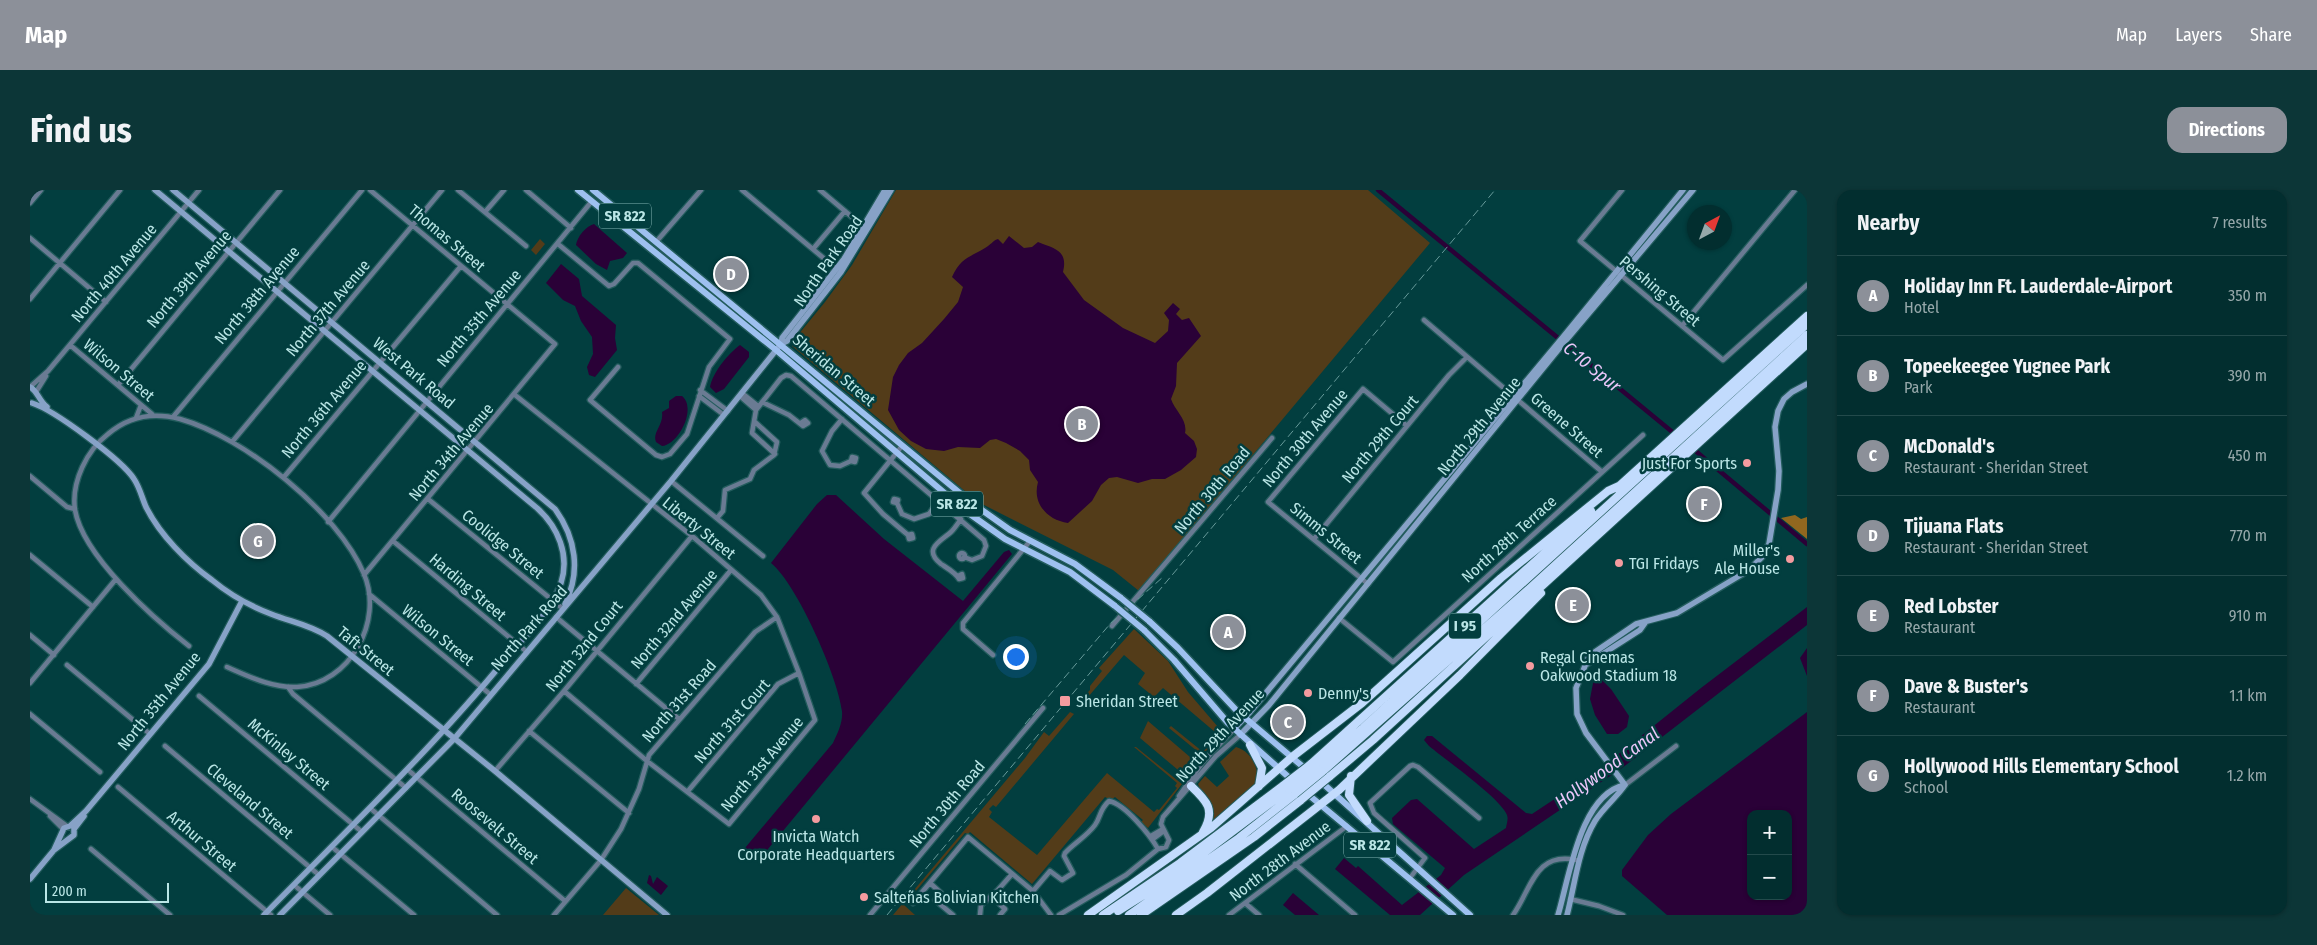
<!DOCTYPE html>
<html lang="en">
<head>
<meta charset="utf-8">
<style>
  :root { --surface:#022e2f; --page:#0c3637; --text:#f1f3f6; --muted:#96a8aa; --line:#234a4b; --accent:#8c9099 }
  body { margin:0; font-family:"Fira Sans Condensed",sans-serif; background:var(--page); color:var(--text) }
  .controls { position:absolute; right:15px; bottom:15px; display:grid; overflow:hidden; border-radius:10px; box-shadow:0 1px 4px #0004 }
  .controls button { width:45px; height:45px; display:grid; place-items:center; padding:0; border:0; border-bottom:1px solid var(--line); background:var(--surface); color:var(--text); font:25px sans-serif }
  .compass { position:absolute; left:1657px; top:15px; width:45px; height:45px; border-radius:50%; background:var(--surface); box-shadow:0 1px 4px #0004; rotate:41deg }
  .scale { position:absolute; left:15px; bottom:12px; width:124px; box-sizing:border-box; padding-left:5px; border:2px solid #bae6e6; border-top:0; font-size:14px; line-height:18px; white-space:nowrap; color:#bae6e6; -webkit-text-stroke:4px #023e3f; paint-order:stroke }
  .you { position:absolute; left:985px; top:466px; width:18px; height:18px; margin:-12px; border:4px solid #fff; border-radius:50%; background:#1a73e8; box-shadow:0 0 0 8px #1a73e833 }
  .badge { display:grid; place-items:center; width:32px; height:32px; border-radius:50%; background:var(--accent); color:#fff; font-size:16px; font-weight:700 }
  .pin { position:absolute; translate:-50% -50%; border:2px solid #fff; box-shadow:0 1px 5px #0006 }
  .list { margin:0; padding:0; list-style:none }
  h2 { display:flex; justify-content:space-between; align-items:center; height:65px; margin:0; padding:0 20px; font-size:21px }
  h2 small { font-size:16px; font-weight:400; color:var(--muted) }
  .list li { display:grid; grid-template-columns:32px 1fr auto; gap:15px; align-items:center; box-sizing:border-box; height:80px; padding:0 20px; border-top:1px solid var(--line) }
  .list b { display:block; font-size:19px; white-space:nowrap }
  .list p { margin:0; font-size:16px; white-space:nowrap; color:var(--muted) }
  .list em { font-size:16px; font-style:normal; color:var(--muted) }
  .map { position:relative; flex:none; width:1777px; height:725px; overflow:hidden; border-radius:15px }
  header { display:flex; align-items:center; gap:30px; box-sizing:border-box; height:70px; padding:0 25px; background:var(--accent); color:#fff }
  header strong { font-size:24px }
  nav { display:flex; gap:28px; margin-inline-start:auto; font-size:18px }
  .intro { display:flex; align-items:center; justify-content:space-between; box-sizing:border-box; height:120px; padding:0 30px }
  h1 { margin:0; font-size:35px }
  .button { padding:12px 22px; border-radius:15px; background:var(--accent); color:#fff; font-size:18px; font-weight:700 }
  main { display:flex; gap:30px; padding:0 30px }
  aside { flex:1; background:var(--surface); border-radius:15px; box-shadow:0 1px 4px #0004 }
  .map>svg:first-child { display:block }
  .green { fill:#533c19 }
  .forest { fill:#91671f }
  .water { fill:#2a0137; fill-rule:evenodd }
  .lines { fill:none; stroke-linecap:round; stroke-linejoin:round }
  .canal { stroke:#2a0137; stroke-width:4.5 }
  .street-casing { stroke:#235c5d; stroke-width:7 }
  .secondary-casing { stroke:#235c5d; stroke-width:8 }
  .primary-casing { stroke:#235c5d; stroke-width:9 }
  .highway-casing { stroke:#235c5d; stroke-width:10 }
  .street { stroke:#6a7b93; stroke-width:4.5 }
  .secondary { stroke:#87a2c7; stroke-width:5.5 }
  .primary { stroke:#9ec0f0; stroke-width:6 }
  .highway { stroke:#c2dbfd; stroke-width:8 }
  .rail { stroke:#679a9a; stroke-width:1; stroke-dasharray:8 4; stroke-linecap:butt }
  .primary-bridge-casing { stroke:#235c5d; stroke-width:9; stroke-linecap:butt }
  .highway-bridge-casing { stroke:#235c5d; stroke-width:10; stroke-linecap:butt }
  .primary-bridge { stroke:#9ec0f0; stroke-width:6 }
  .highway-bridge { stroke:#c2dbfd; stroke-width:8 }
  .poi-dot { fill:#f49b9f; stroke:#023e3f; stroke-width:2 }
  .labels { text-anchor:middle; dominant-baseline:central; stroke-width:5; stroke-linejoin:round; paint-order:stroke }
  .shield { fill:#023e3f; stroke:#83b4b4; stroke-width:1 }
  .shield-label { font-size:15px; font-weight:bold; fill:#bae6e6 }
  .street-label { font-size:16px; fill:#bae6e6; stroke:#023e3f }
  .poi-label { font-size:16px; fill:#bae6e6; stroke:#023e3f; text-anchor:start }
  .water-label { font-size:18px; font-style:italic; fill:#ebc7fa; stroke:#023e3f }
</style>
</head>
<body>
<header>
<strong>Map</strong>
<nav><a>Map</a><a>Layers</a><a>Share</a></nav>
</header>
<div class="intro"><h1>Find us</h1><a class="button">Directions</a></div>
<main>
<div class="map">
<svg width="1777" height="725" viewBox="0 0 1777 725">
  <rect width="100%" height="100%" fill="#023e3f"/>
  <path class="green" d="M 866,0 L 1338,0 L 1400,53 L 1109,401 L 1083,380 L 948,312 L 762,156 L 763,151 L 795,112 L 822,75 Z
    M 510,49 L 515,54 L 506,65 L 501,60 Z
    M 1104,439 L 1138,471 L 1158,502 L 1188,537 L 1190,546 L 1176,561 L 1167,561 L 1139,538 L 1141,536 L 1173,562 L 1186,547 L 1183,544 L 1185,542 L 1133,498 L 1124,507 L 1108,494 L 1115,483 L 1094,465 L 1052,514 L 1051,509 L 1060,500 L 1060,496 L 1072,481 L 1069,478 Z
    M 1040,522 L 1044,524 L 966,617 L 963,615 L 959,619 L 962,622 L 959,627 L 1007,665 L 1077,583 L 1124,622 L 1127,619 L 1129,620 L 1147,598 L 1145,596 L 1147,593 L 1104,557 L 1106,557 L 1152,594 L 1118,638 L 1111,632 L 1113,630 L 1085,607 L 1081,610 L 1075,607 L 1002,694 L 940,642 L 938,644 L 935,643 L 874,715 L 885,725 L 863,725 L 995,568 L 1014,542 L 1019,546 Z
    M 1118,531 L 1167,573 L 1167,576 L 1160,585 L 1154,585 L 1110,548 Z
    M 1206,557 C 1222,562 1228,577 1228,592 L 1182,631 L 1168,594 L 1175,586 L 1187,597 L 1199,586 L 1190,572 Z
    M 596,698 L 629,725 L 573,725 Z"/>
  <path class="forest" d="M 1765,325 L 1771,329 L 1777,327 L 1777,349 L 1751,328 Z"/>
  <path class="water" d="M 564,34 L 597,63 L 593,68 L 580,71 L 577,80 L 566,74 L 546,55 C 547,47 556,36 564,34 Z
    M 979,46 L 994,58 L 1002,57 L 1008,52 C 1026,59 1038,61 1033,82 L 1054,110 L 1093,138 L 1125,153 L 1138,141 L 1139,130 L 1134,123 L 1143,113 L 1150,119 L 1146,124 L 1152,130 L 1159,128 L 1171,146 L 1147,173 L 1146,196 L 1141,209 C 1145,221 1158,230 1155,243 L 1164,251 L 1167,259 L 1166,267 L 1151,280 L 1135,289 L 1122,289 L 1108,293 L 1087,287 L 1079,288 L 1071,295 L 1062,311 L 1038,333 C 1017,330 1002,313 1008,292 L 1000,280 L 999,270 L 990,261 L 976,253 L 966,249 L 960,250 L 950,258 L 928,257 L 914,261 L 896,259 L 881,251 L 869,240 L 858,220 L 863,187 L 869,175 L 878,163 L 892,153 L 914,129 L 928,112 L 933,97 L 922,87 C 931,68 938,68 955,58 C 961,55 962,51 968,49 L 973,54 Z
    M 531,74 L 549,89 L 552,106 L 586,135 L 585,148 L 587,160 L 565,187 L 559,185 L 557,177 L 563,164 L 562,147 L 551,131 L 545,116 L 533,110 L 516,93 Z
    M 710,155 L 719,162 L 719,167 L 694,199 L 686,203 L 680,197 C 683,182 698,164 710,155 Z
    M 646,206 L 652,206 C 667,218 649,254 632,256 L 626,252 C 622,242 634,235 632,222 L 639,218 L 639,211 Z
    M 797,305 L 806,305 L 854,349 L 933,411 L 974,362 L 979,360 L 982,364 L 729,670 L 715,658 L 803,553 C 808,542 813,533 812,521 C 808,487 767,394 741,373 L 787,314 Z
    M 1777,417 L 1777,435 L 1592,578 L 1434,685 L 1390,725 L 1360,725 L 1305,679 L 1314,668 L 1326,678 L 1328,676 L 1372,715 L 1411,685 L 1415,678 L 1363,634 L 1362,628 L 1381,610 L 1387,609 L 1444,659 L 1476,638 C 1477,632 1479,628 1476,623 C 1467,606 1416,570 1399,556 L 1394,550 L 1397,546 L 1402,546 L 1496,623 L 1502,624 L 1570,579 L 1671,498 Z
    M 1777,458 L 1777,486 L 1770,468 Z
    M 1568,486 L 1581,499 L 1599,526 L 1597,537 L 1588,544 L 1577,544 L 1565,525 L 1560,509 L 1564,488 Z
    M 1777,522 L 1777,725 L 1637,725 L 1592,686 L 1592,680 L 1618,645 L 1641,624 ZM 1721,624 L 1758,624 L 1758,706 L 1721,706 Z
    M 619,685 L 621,686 L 623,694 L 627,687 L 638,696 L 631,705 L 617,693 Z
    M 1263,703 L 1289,725 L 1265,725 L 1253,715 Z"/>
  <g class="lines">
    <path class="canal" d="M 1348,0 L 1646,245
      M 1662,258 L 1777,354"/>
    <g class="street-casing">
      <path id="street" d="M 428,0 L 496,56
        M 496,0 L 541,38
        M 712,0 L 809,81
        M 790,0 L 835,38
        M 1592,0 L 1550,51 L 1693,170 L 1777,95
        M 0,13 L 11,0
        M 455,22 L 474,0
        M 0,48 L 76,112
        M 626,52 L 671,0
        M 528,54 L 579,96 L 584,94 L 603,73 L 608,73 L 700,149 L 679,177 L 657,244 L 640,264 L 632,267 L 626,265 L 560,210 L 588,177
        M 783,59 L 815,21
        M 0,109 L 90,0
        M 1394,130 L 1571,281
        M 1652,136 L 1765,0
        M 40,155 L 122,224
        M 88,195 L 250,0
        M 0,197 L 18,181 L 169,0
        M 670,200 L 698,221
        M 6,202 L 16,186
        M 712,203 L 728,216
        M 485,205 L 662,346 L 731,405 L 747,427 L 769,483 L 785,530 L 699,634 L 617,571 L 534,501
        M 669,206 L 694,225
        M 710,206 L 726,220
        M 732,212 L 759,225 L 773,236 L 778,233 L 775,230 L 772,232
        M 143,227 L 332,0
        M 106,228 L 111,215
        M 812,229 L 802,241 L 792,261 L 800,275 L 810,276 L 821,271 L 825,272 L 826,268 L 822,267 L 821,271
        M 202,252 L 412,0
        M 872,256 L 834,303 L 853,324 L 878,345 L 879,349 L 883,348 L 882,344 L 878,345
        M 745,264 L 722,243 L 726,220 L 751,188 L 756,185 L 761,186 L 954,350 L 956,356 L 952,366 L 942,370 L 934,367
        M 0,286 L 37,317 L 45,319
        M 254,287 L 431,76
        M 641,291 L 733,366
        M 398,309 L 532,418
        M 867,313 L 863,312 L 864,309 L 868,310 L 867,313 L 872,324 L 884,329 L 899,324 L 909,310
        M 687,328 L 693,321 L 695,300 L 720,289 L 724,280 L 744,265 L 747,252 L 725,232
        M 298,332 L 562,11
        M 1284,349 L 1419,185 L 1437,167
        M 363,351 L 497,462
        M929 366a3 3 0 1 1 6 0a3 3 0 1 1-6 0Z
        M 0,365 L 63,417
        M 334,385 L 525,154 L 340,0
        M 928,386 L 932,384 L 933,388 L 929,389 C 926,383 917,378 911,374 C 892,359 911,351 921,342 C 925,338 928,333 931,329
        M 1338,394 L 1238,312 L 1333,199 L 1377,236
        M 339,404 L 461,505
        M 526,427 L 649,529
        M 1309,428 L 1363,472 L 1613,245
        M 1082,436 L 1242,248
        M 0,445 L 24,465
        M 159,456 C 123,428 53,366 45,320 C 41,292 57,260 78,244 C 99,226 124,222 150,229 C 214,247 308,322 334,384 C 354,431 320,494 267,497 C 242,498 220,487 197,477
        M 963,465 L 933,439 L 933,433 L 1000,351
        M 37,475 L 120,544
        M 0,493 L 86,389
        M 606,494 L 701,380
        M 258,497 L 263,504 L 376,598
        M 169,506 L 332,642
        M 0,524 L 70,582
        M 499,541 L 599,623
        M 135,556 L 289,685
        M 378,580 L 535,711
        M 465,581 L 534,501 L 662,346
        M 1595,595 L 1646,556
        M 88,597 L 241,725
        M 658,601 L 748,494 L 769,483
        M 1149,606 L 1173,572 L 1204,539
        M 0,609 L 37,636
        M 340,618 L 467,725
        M 20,626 L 33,639
        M 1121,646 L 1133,639
        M 1123,649 L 1134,641
        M 302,657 L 384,725
        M 61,659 L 140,725
        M 1265,674 L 1325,725
        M 1380,688 L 1395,668 L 1344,623 L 1340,613 L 1380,576 L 1383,575 L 1388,577 L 1449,628
        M 900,693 L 911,703 L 905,710 L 923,725
        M 264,695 L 300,725
        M 1003,701 L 1020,681 L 1032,690 L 1043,683 L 1034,666 L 1035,663 C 1044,653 1056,647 1065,635 C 1071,627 1069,620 1079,611 C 1095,614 1120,645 1128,659
        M 961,706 L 975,719 L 970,725
        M 1540,709 L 1569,716 L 1593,725
        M 883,713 L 938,647 L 1003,701 L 1021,725
        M 1215,713 L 1229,725
        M 524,725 L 571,670 L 591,639 L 609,599 L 619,565 L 725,442 L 747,427
        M 840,725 L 1013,518
        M 950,725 L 951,715 L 967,701 L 982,684
        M 1029,725 L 1096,685 L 1128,659 L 1136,657 L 1139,650 L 1131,634 L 1133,627 L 1186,566 L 1210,545
        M 1199,725 L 1317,636
        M 1483,725 C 1501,700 1505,661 1546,670"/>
    </g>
    <g class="secondary-casing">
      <path id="secondary" d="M 125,0 L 507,318 C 528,337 540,365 531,393 C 522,421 497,444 478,466 C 403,558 317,640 234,725
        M 143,0 L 525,319 C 546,348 551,382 535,414
        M 751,154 L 752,148 L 814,69 L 855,0
        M 0,197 C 7,200 9,211 17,217
        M 2,213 C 24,220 92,270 104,289 C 110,298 112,308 116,317 C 130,345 157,372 182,390 C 199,404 220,416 241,424 C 261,432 278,434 297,446 L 465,581 L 637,725
        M 1557,474 L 1610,440 L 1615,433
        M 1204,539 L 1220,522 L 1533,147 L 1653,0
        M 1210,545 L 1239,515 L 1532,155 L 1663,0
        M 1595,595 L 1556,543 L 1547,524 L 1546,498 L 1559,466 L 1606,434 L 1647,423 L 1719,380 L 1732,367 L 1739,354 L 1748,300 L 1749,281 L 1745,237 L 1748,221 L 1754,209 L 1762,202 L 1777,194
        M 24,660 L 34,638 L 40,636 L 56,621 L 179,474 L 212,411
        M 0,689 L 24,660 L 44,645 L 44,639 L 54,626
        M 250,725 L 424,549 L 641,291 L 751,154 L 757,151 L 811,82 L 861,0
        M 1528,725 C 1539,689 1550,604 1595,595
        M 1537,725 C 1545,694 1548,659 1565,631 C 1573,618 1586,608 1595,595"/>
    </g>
    <g class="primary-casing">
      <path id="primary" d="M 548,0 L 746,160 L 937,322 L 975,349 L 1040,382 L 1085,416
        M 563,0 L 942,313 L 980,340 L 1045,374 L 1091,408
        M 1119,431 L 1148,458 L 1207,521 L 1278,581
        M 1114,440 L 1144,470 L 1198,533 L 1263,591
        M 1289,590 L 1440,725
        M 1274,601 L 1423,725"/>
    </g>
    <g class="highway-casing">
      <path id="highway" d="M 1587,298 L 1777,126
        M 1220,555 L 1232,578 L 1229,596
        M 1281,574 L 1561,321
        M 1286,578 L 1333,538 L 1777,134
        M 1292,582 L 1499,399 L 1777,145
        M 1321,586 L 1319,605 L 1337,631
        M 1299,587 L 1343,550 L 1777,154
        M 1161,596 C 1177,611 1186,620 1173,642
        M 1088,721 L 1139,689 L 1259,599
        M 1058,725 L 1181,638 L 1262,567 L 1332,513 L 1471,388 L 1578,301 L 1589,296
        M 1073,725 L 1150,673 L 1254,595
        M 1099,725 L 1209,648 L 1265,604
        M 1111,725 L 1224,647 L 1271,610
        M 1146,725 L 1177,703 L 1309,600 L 1430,485 L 1511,403"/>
    </g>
    <use href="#street" class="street"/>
    <use href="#secondary" class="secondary"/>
    <use href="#primary" class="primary"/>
    <use href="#highway" class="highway"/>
    <path class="rail" d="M 995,534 L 1080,434 L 1133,387
      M 857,725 L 1465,0"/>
    <g class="primary-bridge-casing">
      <path id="primary-bridge" d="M 1091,408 L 1119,431
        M 1085,416 L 1114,440"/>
    </g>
    <g class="highway-bridge-casing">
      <path id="highway-bridge" d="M 1254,595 L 1281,574
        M 1259,599 L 1286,578
        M 1265,604 L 1292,582
        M 1271,610 L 1299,587"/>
    </g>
    <use href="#primary-bridge" class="primary-bridge"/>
    <use href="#highway-bridge" class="highway-bridge"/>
  </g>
  <g class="poi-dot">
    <circle cx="1717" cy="273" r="5"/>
    <circle cx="1760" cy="369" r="5"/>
    <circle cx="1589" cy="373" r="5"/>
    <circle cx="1500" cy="476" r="5"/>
    <circle cx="1278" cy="503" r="5"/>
    <rect x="1029" y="505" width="12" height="12" rx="2.5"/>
    <circle cx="786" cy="629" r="5"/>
    <circle cx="834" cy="707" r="5"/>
  </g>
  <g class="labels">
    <g class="shield">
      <rect x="569" y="13.5" width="52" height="25" rx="4"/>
      <rect x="901" y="301.5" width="52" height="25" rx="4"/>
      <rect x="1419" y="423.5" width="32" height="25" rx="4"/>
      <rect x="1314" y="642.5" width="52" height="25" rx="4"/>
    </g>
    <g class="shield-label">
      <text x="595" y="26">SR 822</text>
      <text x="927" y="314">SR 822</text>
      <text x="1435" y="436">I 95</text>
      <text x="1340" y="655">SR 822</text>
    </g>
    <g class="street-label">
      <text transform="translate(417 48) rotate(40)">Thomas Street</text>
      <text transform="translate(798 71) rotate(-55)">North Park Road</text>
      <text transform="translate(84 83) rotate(-50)">North 40th Avenue</text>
      <text transform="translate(159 89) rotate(-50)">North 39th Avenue</text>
      <text transform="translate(1630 101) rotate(40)">Pershing Street</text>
      <text transform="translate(227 105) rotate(-50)">North 38th Avenue</text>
      <text transform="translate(298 118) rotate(-50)">North 37th Avenue</text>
      <text transform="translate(449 128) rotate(-50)">North 35th Avenue</text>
      <text transform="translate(89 180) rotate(40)">Wilson Street</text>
      <text transform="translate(804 180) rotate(40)">Sheridan Street</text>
      <text transform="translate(384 183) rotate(40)">West Park Road</text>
      <text transform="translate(294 219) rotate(-50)">North 36th Avenue</text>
      <text transform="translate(1537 235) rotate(41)">Greene Street</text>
      <text transform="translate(1449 236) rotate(-51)">North 29th Avenue</text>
      <text transform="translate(1275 248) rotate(-50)">North 30th Avenue</text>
      <text transform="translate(1350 249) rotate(-50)">North 29th Court</text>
      <text transform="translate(421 262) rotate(-50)">North 34th Avenue</text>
      <text transform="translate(1182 300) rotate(-50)">North 30th Road</text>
      <text transform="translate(669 338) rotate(39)">Liberty Street</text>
      <text transform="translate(1296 343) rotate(39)">Simms Street</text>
      <text transform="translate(1479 349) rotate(-42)">North 28th Terrace</text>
      <text transform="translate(473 354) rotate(39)">Coolidge Street</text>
      <text transform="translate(438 397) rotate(40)">Harding Street</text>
      <text transform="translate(644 429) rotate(-50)">North 32nd Avenue</text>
      <text transform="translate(499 438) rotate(-49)">North Park Road</text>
      <text transform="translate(408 445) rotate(39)">Wilson Street</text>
      <text transform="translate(554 456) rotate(-51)">North 32nd Court</text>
      <text transform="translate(336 461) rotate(39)">Taft Street</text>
      <text transform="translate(129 511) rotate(-51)">North 35th Avenue</text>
      <text transform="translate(649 511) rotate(-49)">North 31st Road</text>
      <text transform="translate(702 531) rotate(-49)">North 31st Court</text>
      <text transform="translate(1190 545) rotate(-47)">North 29th Avenue</text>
      <text transform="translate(259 564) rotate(40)">McKinley Street</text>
      <text transform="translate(732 574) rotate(-50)">North 31st Avenue</text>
      <text transform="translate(220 611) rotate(40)">Cleveland Street</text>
      <text transform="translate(917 614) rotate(-50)">North 30th Road</text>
      <text transform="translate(465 636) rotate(40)">Roosevelt Street</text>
      <text transform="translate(172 651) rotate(40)">Arthur Street</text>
      <text transform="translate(1250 671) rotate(-37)">North 28th Avenue</text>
    </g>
    <g class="poi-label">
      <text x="1707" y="273" text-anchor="end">Just For Sports</text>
      <text x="1750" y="360" text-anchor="end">Miller's<tspan x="1750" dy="18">Ale House</tspan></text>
      <text x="1599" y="373">TGI Fridays</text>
      <text x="1510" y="467">Regal Cinemas<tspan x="1510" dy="18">Oakwood Stadium 18</tspan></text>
      <text x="1288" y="503">Denny's</text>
      <text x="1046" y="511">Sheridan Street</text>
      <text x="786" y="646" text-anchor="middle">Invicta Watch<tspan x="786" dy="18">Corporate Headquarters</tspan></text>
      <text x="844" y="707">Salteñas Bolivian Kitchen</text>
    </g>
    <g class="water-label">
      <text transform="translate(1562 177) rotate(39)">C-10 Spur</text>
      <text transform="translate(1577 578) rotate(-36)">Hollywood Canal</text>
    </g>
  </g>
</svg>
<div class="controls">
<button>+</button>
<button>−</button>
</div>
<svg class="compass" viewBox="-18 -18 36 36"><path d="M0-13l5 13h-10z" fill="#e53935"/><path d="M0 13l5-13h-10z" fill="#96a8aa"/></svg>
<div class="scale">200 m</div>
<div class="you"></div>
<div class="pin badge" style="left:1198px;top:442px">A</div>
<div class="pin badge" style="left:1052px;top:234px">B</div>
<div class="pin badge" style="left:1258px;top:532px">C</div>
<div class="pin badge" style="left:701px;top:84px">D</div>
<div class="pin badge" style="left:1543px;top:415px">E</div>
<div class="pin badge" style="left:1674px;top:314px">F</div>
<div class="pin badge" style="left:228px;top:351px">G</div>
</div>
<aside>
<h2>Nearby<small>7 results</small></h2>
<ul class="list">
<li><span class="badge">A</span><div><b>Holiday Inn Ft. Lauderdale-Airport</b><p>Hotel</p></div><em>350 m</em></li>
<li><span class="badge">B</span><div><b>Topeekeegee Yugnee Park</b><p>Park</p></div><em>390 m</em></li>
<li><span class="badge">C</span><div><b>McDonald's</b><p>Restaurant · Sheridan Street</p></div><em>450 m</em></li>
<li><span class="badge">D</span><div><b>Tijuana Flats</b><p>Restaurant · Sheridan Street</p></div><em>770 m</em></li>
<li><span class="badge">E</span><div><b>Red Lobster</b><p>Restaurant</p></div><em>910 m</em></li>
<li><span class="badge">F</span><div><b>Dave &amp; Buster's</b><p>Restaurant</p></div><em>1.1 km</em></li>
<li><span class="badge">G</span><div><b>Hollywood Hills Elementary School</b><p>School</p></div><em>1.2 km</em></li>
</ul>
</aside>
</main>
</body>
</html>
